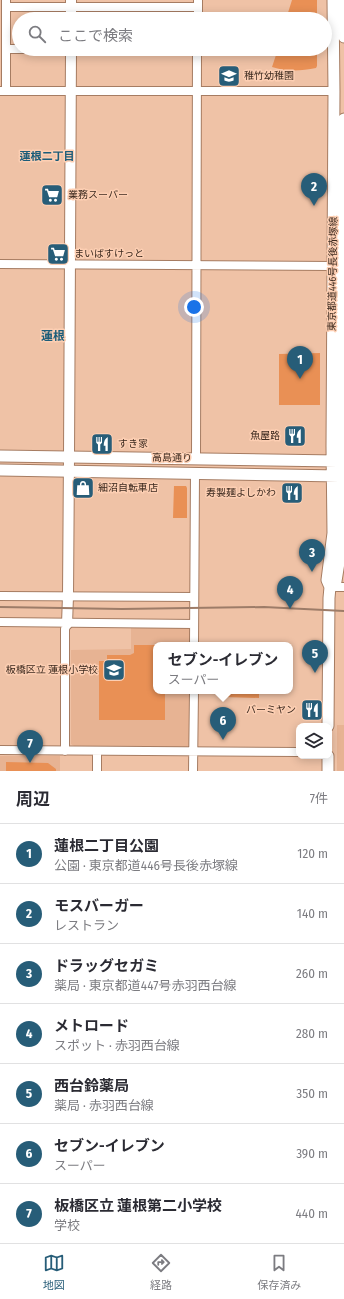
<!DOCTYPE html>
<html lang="ja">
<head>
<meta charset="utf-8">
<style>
  :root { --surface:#fff; --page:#f2f2f3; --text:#2b2b33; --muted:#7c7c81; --line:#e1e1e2; --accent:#275d78 }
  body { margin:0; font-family:"Fira Sans Condensed","Noto Sans JP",sans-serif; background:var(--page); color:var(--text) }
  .controls { position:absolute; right:12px; bottom:12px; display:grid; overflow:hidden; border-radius:8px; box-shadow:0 2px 10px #0003 }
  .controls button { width:36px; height:36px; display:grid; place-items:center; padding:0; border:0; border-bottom:1px solid var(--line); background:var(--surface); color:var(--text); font:20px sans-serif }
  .you { position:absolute; left:194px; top:307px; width:14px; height:14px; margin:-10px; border:3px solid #fff; border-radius:50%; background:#1a73e8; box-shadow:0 0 0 6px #1a73e833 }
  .badge { display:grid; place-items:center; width:26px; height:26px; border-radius:50%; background:var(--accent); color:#fff; font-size:13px; font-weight:700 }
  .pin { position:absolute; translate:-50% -33px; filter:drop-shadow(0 1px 2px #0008) }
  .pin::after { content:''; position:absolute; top:21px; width:14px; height:12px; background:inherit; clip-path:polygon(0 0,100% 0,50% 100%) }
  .popup { position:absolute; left:153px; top:642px; width:140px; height:52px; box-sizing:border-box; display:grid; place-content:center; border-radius:8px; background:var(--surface); filter:drop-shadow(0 1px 3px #0005); font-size:13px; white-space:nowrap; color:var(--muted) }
  .popup b { font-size:15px; color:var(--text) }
  .popup::after { content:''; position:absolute; left:50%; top:100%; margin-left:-8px; border:8px solid transparent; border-top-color:var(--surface) }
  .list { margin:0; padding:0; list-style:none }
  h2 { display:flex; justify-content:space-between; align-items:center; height:52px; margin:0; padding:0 16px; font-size:17px }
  h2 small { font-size:13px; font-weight:400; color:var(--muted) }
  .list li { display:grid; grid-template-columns:26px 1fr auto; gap:12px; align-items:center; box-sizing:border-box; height:60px; padding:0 16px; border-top:1px solid var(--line) }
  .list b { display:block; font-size:15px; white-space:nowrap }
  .list p { margin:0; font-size:13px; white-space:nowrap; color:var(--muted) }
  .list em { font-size:13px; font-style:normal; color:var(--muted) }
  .icon { flex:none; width:22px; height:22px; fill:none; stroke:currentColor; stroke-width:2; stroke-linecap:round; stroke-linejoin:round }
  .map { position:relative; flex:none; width:344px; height:771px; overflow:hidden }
  .search { position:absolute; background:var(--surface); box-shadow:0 2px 10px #0003; left:12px; right:12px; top:12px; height:44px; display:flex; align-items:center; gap:10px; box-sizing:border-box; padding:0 14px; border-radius:22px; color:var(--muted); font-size:15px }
  .sheet { height:472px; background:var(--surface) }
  nav { display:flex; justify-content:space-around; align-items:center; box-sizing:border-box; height:56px; border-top:1px solid var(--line); background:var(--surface); font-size:11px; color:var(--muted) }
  nav a { display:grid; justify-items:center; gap:2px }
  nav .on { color:var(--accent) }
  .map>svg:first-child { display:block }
  .built { fill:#e7b393 }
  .green { fill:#e99055 }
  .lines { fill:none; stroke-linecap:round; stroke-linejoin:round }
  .minor-casing { stroke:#a67c62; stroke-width:10 }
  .tertiary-casing { stroke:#a67c62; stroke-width:12 }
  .secondary-casing { stroke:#a67c62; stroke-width:13 }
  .minor { stroke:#fff; stroke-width:8 }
  .tertiary { stroke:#fff; stroke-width:10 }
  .secondary { stroke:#fff; stroke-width:11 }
  .rail { stroke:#9d7c68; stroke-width:2 }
  .labels { text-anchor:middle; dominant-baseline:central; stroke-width:3; stroke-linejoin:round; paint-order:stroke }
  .poi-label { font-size:10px; fill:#3c2a1f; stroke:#fdcfb3; text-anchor:start }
  .street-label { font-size:10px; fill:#3c2a1f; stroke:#fdcfb3 }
  .neighbourhood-label { font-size:11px; font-weight:bold; fill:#1b5c79; stroke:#fdcfb3 }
  .quarter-label { font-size:12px; font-weight:bold; fill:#1b5c79; stroke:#fdcfb3 }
</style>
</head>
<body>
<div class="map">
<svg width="344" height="771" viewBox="0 0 344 771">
  <rect width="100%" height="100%" fill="#efc2a6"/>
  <path class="built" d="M 131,628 L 188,628 L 190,630 L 190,645 L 156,645 L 156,691 L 190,691 L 190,744 L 187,747 L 74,746 L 71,744 L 71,650 L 131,649 Z
    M 337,725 L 344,725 L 344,771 L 337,771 Z
    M 0,756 L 60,756 L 60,771 L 0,771 Z"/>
  <path class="green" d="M 292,0 L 317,0 L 317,19 L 286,19 Z
    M 278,49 L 317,49 L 317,66 L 316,68 C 301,71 287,72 272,67 Z
    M 320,353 L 320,405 L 279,405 L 279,354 Z
    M 174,486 L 186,486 L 187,488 L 187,518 L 173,518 Z
    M 134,645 L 164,645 L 156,645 L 156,691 L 165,691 L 165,720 L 99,720 L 99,661 L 107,661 L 107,655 L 130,655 L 134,653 Z
    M 223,691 L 259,691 L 259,698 L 223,697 Z
    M 6,762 L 48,763 L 56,769 L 56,771 L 6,771 Z"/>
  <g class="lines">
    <g class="minor-casing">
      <path id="minor" d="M 6,0 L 6,91
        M 6,7 L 198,7
        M 198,19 L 198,0
        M 6,49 L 26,49
        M 0,91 L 334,91
        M 0,264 L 332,266
        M 196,459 L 197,49
        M 330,587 L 344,587
        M 0,596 L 194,597
        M 0,622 L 194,624
        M 194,645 L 195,473
        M 0,750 L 299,752
        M 65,751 L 65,629 L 67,624
        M 97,771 L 97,751
        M 193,771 L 194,691"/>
    </g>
    <g class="tertiary-casing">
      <path id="tertiary" d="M 71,19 L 71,0
        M 67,624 L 68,596 L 69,457 L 71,49"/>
    </g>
    <g class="secondary-casing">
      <path id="secondary" d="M 344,0 L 344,37
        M 0,456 L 337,461
        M 0,470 L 339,476
        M 330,587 L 327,580 L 333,533 L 332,447 L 334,91 L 333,0
        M 330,587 L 336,581 L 342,544 L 344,119
        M 328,726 L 329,598 L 330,587
        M 328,756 L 328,771"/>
    </g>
    <use href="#minor" class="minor"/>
    <use href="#tertiary" class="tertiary"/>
    <use href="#secondary" class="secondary"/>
    <path class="rail" d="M 0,607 L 122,609 L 264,607 L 344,611"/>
  </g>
  <defs>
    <g id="school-square" transform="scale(1.15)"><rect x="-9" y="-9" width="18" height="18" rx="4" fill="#275d78" stroke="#fdcfb3"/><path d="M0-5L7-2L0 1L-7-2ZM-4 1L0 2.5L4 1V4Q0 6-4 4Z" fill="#fff"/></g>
    <g id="supermarket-square" transform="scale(1.15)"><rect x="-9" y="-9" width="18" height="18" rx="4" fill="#275d78" stroke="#fdcfb3"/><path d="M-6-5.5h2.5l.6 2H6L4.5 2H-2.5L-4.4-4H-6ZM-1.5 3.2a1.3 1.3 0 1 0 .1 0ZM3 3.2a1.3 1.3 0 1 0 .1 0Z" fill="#fff"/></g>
    <g id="restaurant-square" transform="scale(1.15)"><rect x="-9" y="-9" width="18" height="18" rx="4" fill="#275d78" stroke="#fdcfb3"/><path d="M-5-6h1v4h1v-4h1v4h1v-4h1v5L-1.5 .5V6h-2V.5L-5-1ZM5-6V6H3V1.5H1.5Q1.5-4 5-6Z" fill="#fff"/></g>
    <g id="shop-square" transform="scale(1.15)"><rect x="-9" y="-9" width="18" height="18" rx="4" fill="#275d78" stroke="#fdcfb3"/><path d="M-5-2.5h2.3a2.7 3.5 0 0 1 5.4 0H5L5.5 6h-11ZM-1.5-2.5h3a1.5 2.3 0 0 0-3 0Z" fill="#fff"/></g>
  </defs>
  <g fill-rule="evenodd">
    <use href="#school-square" x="229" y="76"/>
    <use href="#supermarket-square" x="52" y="195"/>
    <use href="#supermarket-square" x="58" y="254"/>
    <use href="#restaurant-square" x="295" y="436"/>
    <use href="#restaurant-square" x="102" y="444"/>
    <use href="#shop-square" x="83" y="488"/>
    <use href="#restaurant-square" x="292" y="493"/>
    <use href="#school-square" x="114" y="670"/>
    <use href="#restaurant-square" x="312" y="710"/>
  </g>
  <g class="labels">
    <g class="poi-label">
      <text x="244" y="76">稚竹幼稚園</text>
      <text x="68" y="195">業務スーパー</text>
      <text x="74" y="254">まいばすけっと</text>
      <text x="280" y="436" text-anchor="end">魚屋路</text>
      <text x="118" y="444">すき家</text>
      <text x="98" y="488">細沼自転車店</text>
      <text x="276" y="493" text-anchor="end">寿製麺よしかわ</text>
      <text x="98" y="670" text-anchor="end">板橋区立 蓮根小学校</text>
      <text x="296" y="710" text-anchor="end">バーミヤン</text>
    </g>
    <g class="street-label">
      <text transform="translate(333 274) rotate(-89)">東京都道446号長後赤塚線</text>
      <text transform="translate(172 458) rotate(1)">高島通り</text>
    </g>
    <g class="neighbourhood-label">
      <text x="47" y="156">蓮根二丁目</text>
    </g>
    <g class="quarter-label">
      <text x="53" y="336">蓮根</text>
    </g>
  </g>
</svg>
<div class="controls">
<button><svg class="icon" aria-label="layers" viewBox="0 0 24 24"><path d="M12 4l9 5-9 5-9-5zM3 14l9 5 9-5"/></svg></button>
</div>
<div class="you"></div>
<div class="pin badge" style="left:300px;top:379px">1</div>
<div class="pin badge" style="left:314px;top:206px">2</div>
<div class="pin badge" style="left:312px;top:572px">3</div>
<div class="pin badge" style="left:290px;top:609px">4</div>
<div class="pin badge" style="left:315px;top:673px">5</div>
<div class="pin badge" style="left:223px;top:740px">6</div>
<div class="popup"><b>セブン-イレブン</b>スーパー</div>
<div class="pin badge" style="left:30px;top:763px">7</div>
<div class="search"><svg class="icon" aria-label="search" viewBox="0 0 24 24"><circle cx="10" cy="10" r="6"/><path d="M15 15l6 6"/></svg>ここで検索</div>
</div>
<section class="sheet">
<h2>周辺<small>7件</small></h2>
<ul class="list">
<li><span class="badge">1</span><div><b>蓮根二丁目公園</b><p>公園 · 東京都道446号長後赤塚線</p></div><em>120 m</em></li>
<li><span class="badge">2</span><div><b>モスバーガー</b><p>レストラン</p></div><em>140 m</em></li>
<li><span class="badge">3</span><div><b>ドラッグセガミ</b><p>薬局 · 東京都道447号赤羽西台線</p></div><em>260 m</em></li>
<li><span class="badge">4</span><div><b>メトロード</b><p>スポット · 赤羽西台線</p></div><em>280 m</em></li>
<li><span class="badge">5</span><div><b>西台鈴薬局</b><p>薬局 · 赤羽西台線</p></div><em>350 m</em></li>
<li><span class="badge">6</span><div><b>セブン-イレブン</b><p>スーパー</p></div><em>390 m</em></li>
<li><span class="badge">7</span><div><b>板橋区立 蓮根第二小学校</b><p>学校</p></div><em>440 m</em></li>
</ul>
</section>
<nav>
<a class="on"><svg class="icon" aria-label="map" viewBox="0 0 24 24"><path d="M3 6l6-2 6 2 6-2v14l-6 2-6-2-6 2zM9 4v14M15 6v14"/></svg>地図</a>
<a><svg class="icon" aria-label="directions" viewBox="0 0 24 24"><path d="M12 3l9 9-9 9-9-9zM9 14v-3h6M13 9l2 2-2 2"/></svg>経路</a>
<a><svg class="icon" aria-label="saved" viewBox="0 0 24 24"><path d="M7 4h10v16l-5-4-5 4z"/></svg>保存済み</a>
</nav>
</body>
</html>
